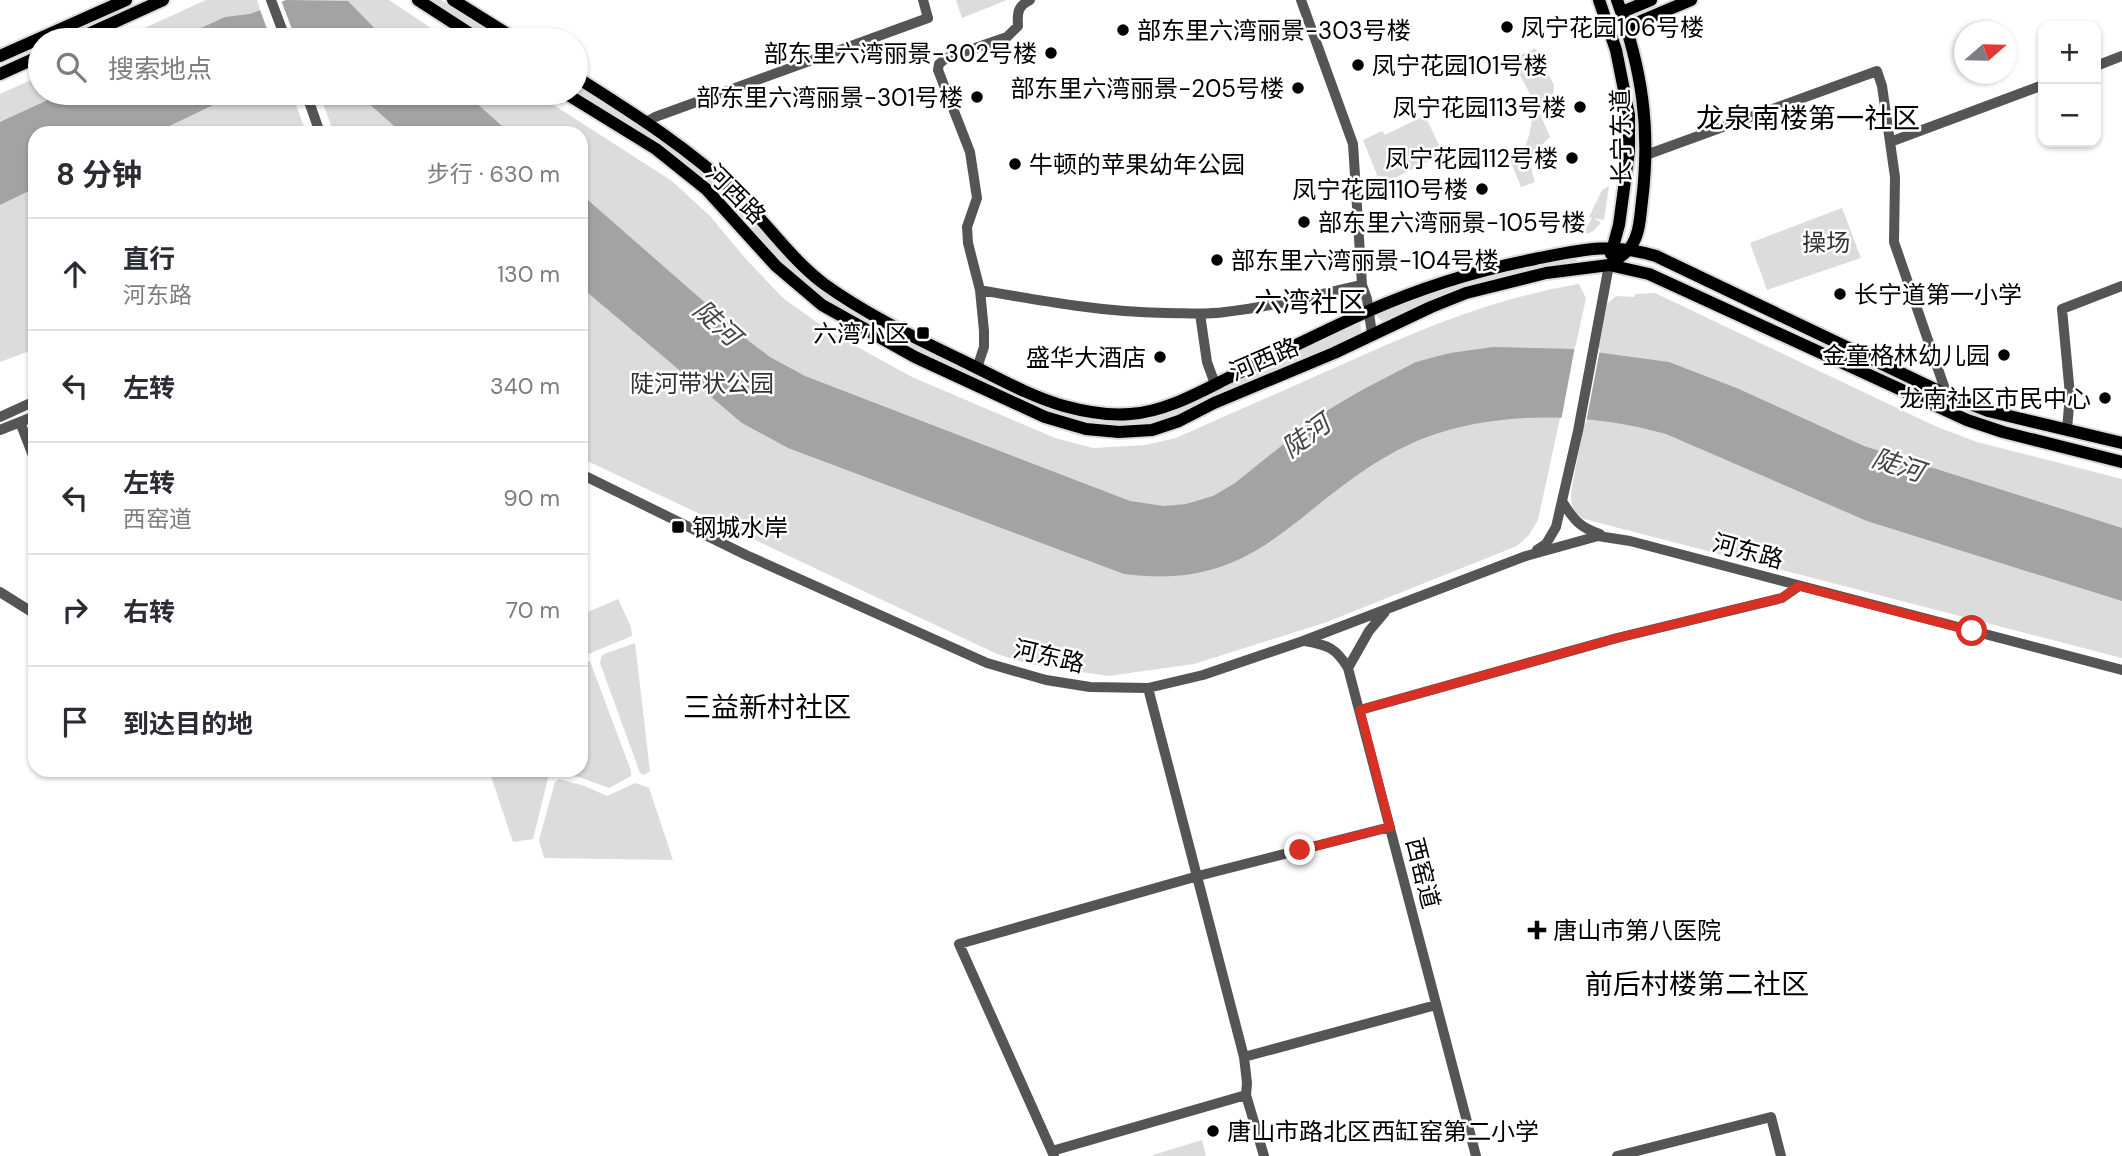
<!DOCTYPE html>
<html lang="zh">
<head>
<meta charset="utf-8">
<style>
  :root { --surface:#fff; --page:#f7f7f7; --text:#2b2b33; --muted:#7c7c81; --line:#e1e1e2 }
  body { margin:0; font-family:"DM Sans","Noto Sans SC",sans-serif; background:var(--page); color:var(--text) }
  .controls { position:absolute; right:21px; top:21px; display:grid; overflow:hidden; border-radius:14px; box-shadow:0 2px 5px #0004 }
  .controls button { width:63px; height:63px; display:grid; place-items:center; padding:0; border:0; border-bottom:2px solid var(--line); background:var(--surface); color:var(--text); font:35px sans-serif }
  .compass { position:absolute; left:1954px; top:21px; width:63px; height:63px; border-radius:50%; background:var(--surface); box-shadow:0 2px 5px #0004; rotate:70deg }
  .stop { position:absolute; width:21px; height:21px; margin:-16px; border:5px solid #d93025; border-radius:50%; background:#fff }
  .stop.end { background:#d93025; border-color:#fff; box-shadow:0 2px 7px #0008 }
  .list { margin:0; padding:0; list-style:none }
  h2 { display:flex; justify-content:space-between; align-items:center; height:91px; margin:0; padding:0 28px; font-size:30px }
  h2 small { font-size:23px; font-weight:400; color:var(--muted) }
  .list li { display:grid; grid-template-columns:46px 1fr auto; gap:21px; align-items:center; box-sizing:border-box; height:112px; padding:0 28px; border-top:2px solid var(--line) }
  .list b { display:block; font-size:26px; white-space:nowrap }
  .list p { margin:0; font-size:23px; white-space:nowrap; color:var(--muted) }
  .list em { font-size:23px; font-style:normal; color:var(--muted) }
  .icon { flex:none; width:38px; height:38px; fill:none; stroke:currentColor; stroke-width:2; stroke-linecap:round; stroke-linejoin:round }
  .map { position:relative; flex:none; width:2122px; height:1156px; overflow:hidden }
  .search { position:absolute; background:var(--surface); box-shadow:0 2px 5px #0004; left:28px; top:28px; width:560px; height:77px; display:flex; align-items:center; gap:18px; box-sizing:border-box; padding:0 24px; border-radius:38px; color:var(--muted); font-size:26px }
  .panel { position:absolute; background:var(--surface); box-shadow:0 2px 5px #0004; left:28px; top:126px; width:560px; height:651px; border-radius:21px }
  .map>svg:first-child { display:block }
  .green { fill:#dcdcdc }
  .water { fill:#a3a3a3 }
  .pier { fill:#fff }
  .lines { fill:none; stroke-linecap:round; stroke-linejoin:round }
  .major-casing { stroke:#dbdbdb; stroke-width:16 }
  .minor { stroke:#555; stroke-width:10 }
  .major { stroke:#000; stroke-width:12 }
  .route { stroke:#d93025; stroke-width:9 }
  .poi-dot { fill:#000; stroke:#fff; stroke-width:2.5 }
  .labels { text-anchor:middle; dominant-baseline:central; stroke-width:5; stroke-linejoin:round; paint-order:stroke }
  .poi-label { font-size:24px; fill:#000; stroke:#fff; text-anchor:start }
  .street-label { font-size:24px; fill:#000; stroke:#fff }
  .park-label { font-size:24px; fill:#333; stroke:#fff }
  .water-label { font-size:26px; font-style:italic; fill:#444; stroke:#fff }
  .quarter-label { font-size:28px; fill:#000; stroke:#fff }
</style>
</head>
<body>
<div class="map">
<svg width="2122" height="1156" viewBox="0 0 2122 1156">
  <rect width="100%" height="100%" fill="#fff"/>
  <path class="green" d="M 206,0 L 257,0 L 272,40 L 118,40 Z
    M 285,0 L 389,0 L 449,40 L 300,40 Z
    M 431,0 L 441,0 L 504,40 L 495,40 Z
    M 956,0 L 1007,0 L 962,18 Z
    M 1535,48 L 1554,85 L 1553,96 L 1536,106 L 1512,59 Z
    M 40,76 L 40,93 L 292,93 L 306,133 L 35,133 L 35,349 L 0,362 L 0,94 Z
    M 576,86 C 626,118 680,148 723,190 C 755,220 780,257 815,285 C 861,321 918,344 969,370 L 969,374 L 966,376 L 845,313 L 825,300 L 771,254 L 710,185 L 657,143 L 576,91 Z
    M 319,93 L 535,93 L 672,181 L 710,216 L 745,258 L 783,298 L 832,333 L 912,377 L 1055,438 L 1093,448 L 1145,445 L 1176,438 C 1225,416 1274,395 1323,373 C 1410,334 1484,300 1579,284 L 1586,298 L 1538,520 L 1529,535 L 1517,546 L 1327,622 L 1194,664 L 1108,676 L 1029,664 L 997,654 L 581,458 L 581,133 L 334,133 Z
    M 1540,114 L 1550,137 C 1531,155 1527,156 1535,182 L 1521,187 L 1509,157 C 1529,150 1529,136 1532,119 Z
    M 1420,118 L 1427,120 L 1442,151 L 1440,155 L 1381,185 L 1363,140 L 1382,131 L 1385,135 Z
    M 1609,186 L 1604,220 L 1594,218 L 1601,223 L 1593,231 L 1587,234 L 1584,232 L 1592,218 L 1589,217 L 1602,190 Z
    M 1842,208 L 1861,258 L 1767,290 L 1750,243 Z
    M 1570,257 L 1577,259 L 1577,261 L 1510,276 L 1383,323 L 1376,315 L 1450,286 Z
    M 1655,293 L 1935,426 L 1977,442 L 2122,479 L 2122,658 L 1584,519 C 1572,512 1571,505 1571,492 L 1607,304 L 1616,296 L 1634,297 L 1636,294 Z
    M 1360,322 L 1362,334 L 1177,416 C 1100,441 1054,414 986,384 L 982,380 L 986,379 C 1021,395 1058,415 1097,421 C 1120,424 1144,418 1167,413 Z
    M 618,599 L 631,627 L 632,636 L 581,657 L 581,615 Z
    M 635,643 L 650,771 L 644,775 L 640,773 L 600,663 L 601,658 L 604,654 Z
    M 590,661 L 631,771 L 631,776 L 609,788 L 579,777 L 558,773 L 556,770 L 581,770 L 581,664 Z
    M 489,770 L 550,770 L 533,839 L 513,842 Z
    M 559,779 L 585,786 L 607,796 L 635,783 L 649,788 L 673,860 L 544,858 L 539,840 L 555,782 Z
    M 1202,1140 L 1206,1156 L 1153,1156 L 1153,1155 Z"/>
  <path class="water" d="M 286,0 L 348,1 L 386,40 L 175,40 L 225,17 L 250,14 Z
    M 63,93 L 238,93 L 155,133 L 35,133 L 35,188 L 0,205 L 0,122 Z
    M 357,93 L 455,93 L 467,101 L 474,101 L 510,133 L 402,133 Z
    M 581,194 L 750,342 L 770,357 L 805,376 L 1130,501 L 1164,506 L 1186,504 L 1213,496 L 1235,483 L 1321,414 L 1362,390 L 1416,362 L 1450,353 L 1493,347 L 1573,349 L 1669,362 L 1739,389 L 1864,446 L 2122,528 L 2122,601 L 1867,521 L 1666,434 C 1583,410 1473,409 1396,451 C 1292,507 1260,592 1124,574 L 788,448 L 742,423 L 581,287 Z"/>
  <path class="pier" d="M 277,0 L 281,0 L 296,40 L 271,40 L 259,7 Z
    M 1575,346 L 1600,349 L 1586,423 L 1561,421 Z"/>
  <g class="lines">
    <g class="major-casing">
      <path id="major" d="M 418,0 L 480,40
        M 453,0 L 517,40
        M 1599,0 L 1616,50 L 1629,115 L 1629,151 L 1619,225 L 1611,254
        M 1622,12 L 1651,0
        M 1627,27 L 1691,0
        M 75,40 L 163,0
        M 0,56 L 126,0
        M 0,74 L 40,56
        M 576,77 C 633,113 690,149 739,196 C 768,225 791,259 824,284 C 867,315 916,338 963,361 C 996,377 1029,396 1064,406 C 1086,412 1108,416 1130,414 C 1164,412 1198,393 1228,378 C 1274,356 1320,333 1366,312 C 1420,288 1477,270 1535,259 C 1581,250 1610,242 1656,256 L 1947,395 L 1988,411 L 2122,443
        M 565,93 L 656,149 L 706,189 L 776,266 L 822,305 L 915,357 L 1045,417 L 1086,429 L 1119,432 L 1152,430 L 1179,421 L 1214,403 L 1334,353 L 1431,307 L 1466,293 L 1546,273 L 1609,265 L 1649,274 L 1967,420 L 2003,432 L 2122,462
        M 1609,265 C 1616,260 1625,254 1630,248 C 1640,234 1640,217 1642,201 C 1651,128 1642,69 1617,0"/>
    </g>
    <path class="minor" d="M 271,0 L 286,40
      M 1301,0 L 1353,144 L 1362,285 L 1367,299 L 1372,334
      M 2096,66 L 2122,56
      M 306,93 L 320,133
      M 646,122 L 655,117 L 928,18 L 923,0
      M 1890,142 L 2043,85
      M 1646,155 L 1877,71 L 1882,86 L 1895,177 L 1894,242 L 1947,395
      M 980,290 C 1042,301 1103,312 1166,313 C 1186,313 1205,315 1225,312 C 1271,307 1316,295 1362,285
      M 1200,314 L 1207,362 L 1215,384
      M 977,368 L 984,347 L 984,331 L 980,290 L 968,243 L 967,227 L 977,198 L 970,152 L 938,70 L 939,64 L 946,58 L 1007,37 L 1018,26 C 1017,12 1018,6 1030,0
      M 0,417 L 35,401
      M 20,422 L 35,461
      M 2067,429 L 2070,395 L 2062,309 L 2122,286
      M 0,430 L 35,416
      M 581,474 L 746,555 L 987,663 L 1046,680 L 1090,687 L 1148,688 L 1203,675 L 1303,641 L 1526,556 L 1598,536 L 1630,541 L 2122,670
      M 1562,501 C 1573,519 1580,528 1600,534
      M 1537,550 L 1546,544 L 1556,527 L 1578,431 L 1609,265
      M 0,592 L 35,614
      M 1305,641 C 1328,645 1336,648 1348,668 L 1476,1156
      M 1348,668 L 1369,631 L 1385,612
      M 1360,710 L 1617,638 L 1782,598 L 1799,586
      M 1244,1057 L 1436,1005
      M 1246,1095 L 1264,1156
      M 1052,1151 L 1246,1095 L 1247,1083 L 1244,1057 L 1148,688
      M 1054,1156 L 959,944 L 1198,876 L 1390,827
      M 1617,1156 L 1771,1117 L 1781,1156"/>
    <use href="#major" class="major"/>
  </g>
  <g class="lines">
    <path class="route" d="M 1300,850 L 1390,827 L 1360,710 L 1617,638 L 1782,598 L 1798,586 L 1972,631"/>
  </g>
  <g class="poi-dot">
    <circle cx="1507" cy="27" r="7"/>
    <circle cx="1123" cy="30" r="7"/>
    <circle cx="1051" cy="53" r="7"/>
    <circle cx="1358" cy="65" r="7"/>
    <circle cx="1298" cy="88" r="7"/>
    <circle cx="977" cy="97" r="7"/>
    <circle cx="1580" cy="107" r="7"/>
    <circle cx="1572" cy="158" r="7"/>
    <circle cx="1015" cy="164" r="7"/>
    <circle cx="1482" cy="189" r="7"/>
    <circle cx="1304" cy="222" r="7"/>
    <circle cx="1217" cy="260" r="7"/>
    <circle cx="1840" cy="294" r="7"/>
    <rect x="916" y="326" width="14" height="14" rx="3.5"/>
    <circle cx="2004" cy="355" r="7"/>
    <circle cx="1160" cy="357" r="7"/>
    <circle cx="2105" cy="398" r="7"/>
    <rect x="671" y="520" width="14" height="14" rx="3.5"/>
    <path d="M1533.5 919.5h7v7h7v7h-7v7h-7v-7h-7v-7h7z"/>
    <circle cx="1213" cy="1131" r="7"/>
  </g>
  <g class="labels">
    <g class="poi-label">
      <text x="1521" y="27">凤宁花园106号楼</text>
      <text x="1137" y="30">部东里六湾丽景-303号楼</text>
      <text x="1037" y="53" text-anchor="end">部东里六湾丽景-302号楼</text>
      <text x="1372" y="65">凤宁花园101号楼</text>
      <text x="1284" y="88" text-anchor="end">部东里六湾丽景-205号楼</text>
      <text x="963" y="97" text-anchor="end">部东里六湾丽景-301号楼</text>
      <text x="1566" y="107" text-anchor="end">凤宁花园113号楼</text>
      <text x="1558" y="158" text-anchor="end">凤宁花园112号楼</text>
      <text x="1029" y="164">牛顿的苹果幼年公园</text>
      <text x="1468" y="189" text-anchor="end">凤宁花园110号楼</text>
      <text x="1318" y="222">部东里六湾丽景-105号楼</text>
      <text x="1231" y="260">部东里六湾丽景-104号楼</text>
      <text x="1854" y="294">长宁道第一小学</text>
      <text x="909" y="333" text-anchor="end">六湾小区</text>
      <text x="1990" y="355" text-anchor="end">金童格林幼儿园</text>
      <text x="1146" y="357" text-anchor="end">盛华大酒店</text>
      <text x="2091" y="398" text-anchor="end">龙南社区市民中心</text>
      <text x="692" y="527">钢城水岸</text>
      <text x="1553" y="930">唐山市第八医院</text>
      <text x="1227" y="1131">唐山市路北区西缸窑第二小学</text>
    </g>
    <g class="street-label">
      <text transform="translate(1621 137) rotate(-91)">长宁东道</text>
      <text transform="translate(736 194) rotate(45)">河西路</text>
      <text transform="translate(1264 359) rotate(-23)">河西路</text>
      <text transform="translate(1748 551) rotate(15)">河东路</text>
      <text transform="translate(1049 656) rotate(13)">河东路</text>
      <text transform="translate(1423 873) rotate(76)">西窑道</text>
    </g>
    <g class="park-label">
      <text x="1826" y="242">操场</text>
      <text x="702" y="383">陡河带状公园</text>
    </g>
    <g class="water-label">
      <text transform="translate(717 323) rotate(42)">陡河</text>
      <text transform="translate(1306 436) rotate(-36)">陡河</text>
      <text transform="translate(1898 465) rotate(18)">陡河</text>
    </g>
    <g class="quarter-label">
      <text x="1808" y="118">龙泉南楼第一社区</text>
      <text x="1310" y="302">六湾社区</text>
      <text x="767" y="707">三益新村社区</text>
      <text x="1697" y="984">前后村楼第二社区</text>
    </g>
  </g>
</svg>
<div class="controls">
<button>+</button>
<button>−</button>
</div>
<svg class="compass" viewBox="-18 -18 36 36"><path d="M0-13l5 13h-10z" fill="#e53935"/><path d="M0 13l5-13h-10z" fill="#7c7c81"/></svg>
<div class="stop" style="left:1972px;top:631px"></div>
<div class="stop end" style="left:1300px;top:850px"></div>
<div class="search"><svg class="icon" aria-label="search" viewBox="0 0 24 24"><circle cx="10" cy="10" r="6"/><path d="M15 15l6 6"/></svg>搜索地点</div>
<section class="panel">
<h2>8 分钟<small>步行 · 630 m</small></h2>
<ul class="list">
<li><svg class="icon" aria-label="ahead" viewBox="0 0 24 24"><path d="M12 20V5M6 11l6-6 6 6"/></svg><div><b>直行</b><p>河东路</p></div><em>130 m</em></li>
<li><svg class="icon" aria-label="left" viewBox="0 0 24 24"><path d="M17 20v-9H6M10 6l-5 5 5 5"/></svg><div><b>左转</b></div><em>340 m</em></li>
<li><svg class="icon" aria-label="left" viewBox="0 0 24 24"><path d="M17 20v-9H6M10 6l-5 5 5 5"/></svg><div><b>左转</b><p>西窑道</p></div><em>90 m</em></li>
<li><svg class="icon" aria-label="right" viewBox="0 0 24 24"><path d="M7 20v-9h11M14 6l5 5-5 5"/></svg><div><b>右转</b></div><em>70 m</em></li>
<li><svg class="icon" aria-label="arrive" viewBox="0 0 24 24"><path d="M6 21V4h12l-3 4 3 4H6"/></svg><div><b>到达目的地</b></div></li>
</ul>
</section>
</div>
</body>
</html>
